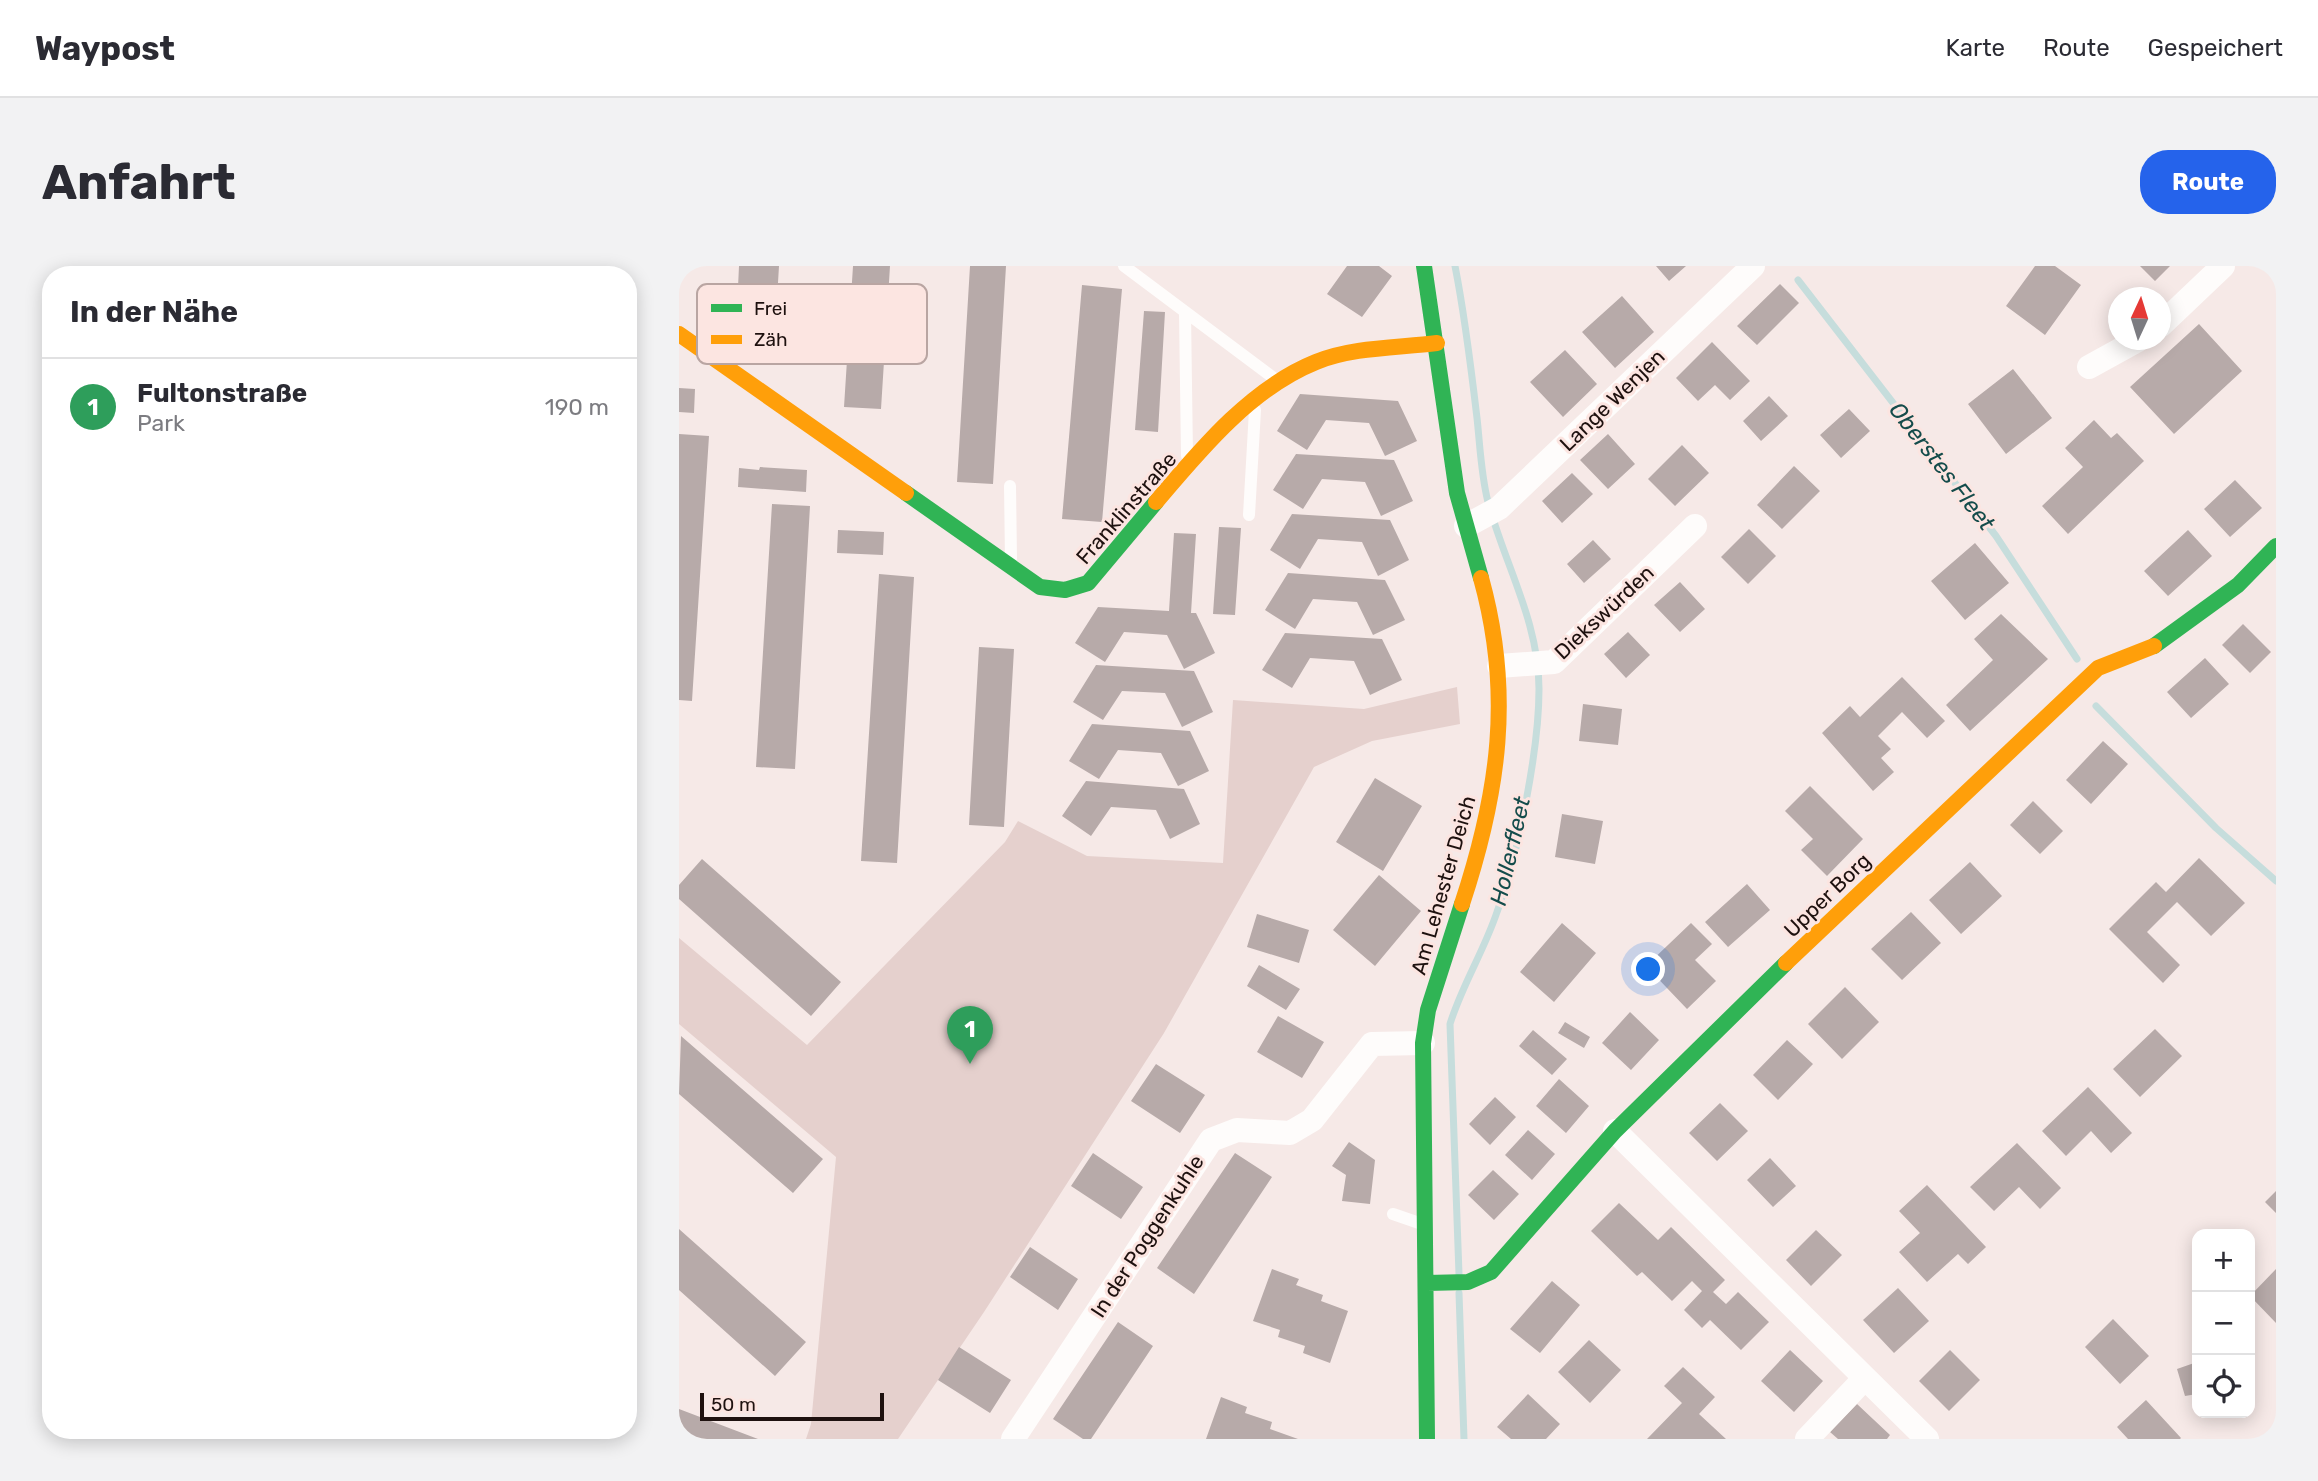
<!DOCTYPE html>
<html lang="de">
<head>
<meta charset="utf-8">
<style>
  :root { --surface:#fff; --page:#f2f2f3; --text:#2b2b33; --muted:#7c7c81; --line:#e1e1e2; --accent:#2563eb }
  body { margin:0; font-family:Rubik,sans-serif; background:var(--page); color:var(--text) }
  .controls { position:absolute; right:21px; bottom:21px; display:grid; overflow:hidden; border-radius:14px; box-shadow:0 4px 18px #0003 }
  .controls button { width:63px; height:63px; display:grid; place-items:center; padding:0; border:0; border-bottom:2px solid var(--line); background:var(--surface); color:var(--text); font:35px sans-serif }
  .compass { position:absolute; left:1429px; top:21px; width:63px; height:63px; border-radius:50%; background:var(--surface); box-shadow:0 4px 18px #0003; rotate:4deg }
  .scale { position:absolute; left:21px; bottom:18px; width:184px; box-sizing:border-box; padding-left:7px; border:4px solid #1e110f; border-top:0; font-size:19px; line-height:24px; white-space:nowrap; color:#1e110f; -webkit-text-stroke:5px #fce5e1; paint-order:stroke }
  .you { position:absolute; left:970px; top:704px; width:24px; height:24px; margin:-18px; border:5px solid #fff; border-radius:50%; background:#1a73e8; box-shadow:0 0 0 10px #1a73e833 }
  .badge { display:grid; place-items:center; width:46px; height:46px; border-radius:50%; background:var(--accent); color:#fff; font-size:23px; font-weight:700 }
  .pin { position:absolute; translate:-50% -58px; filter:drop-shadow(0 2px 4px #0008) }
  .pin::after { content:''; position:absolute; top:37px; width:24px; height:21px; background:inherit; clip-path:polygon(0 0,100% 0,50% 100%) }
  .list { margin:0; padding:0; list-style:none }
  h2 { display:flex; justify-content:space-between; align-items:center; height:91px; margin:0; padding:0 28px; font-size:30px }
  h2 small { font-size:23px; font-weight:400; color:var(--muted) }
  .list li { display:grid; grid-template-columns:46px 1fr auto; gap:21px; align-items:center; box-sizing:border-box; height:98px; padding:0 28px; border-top:2px solid var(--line) }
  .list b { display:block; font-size:26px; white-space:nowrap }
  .list p { margin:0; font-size:23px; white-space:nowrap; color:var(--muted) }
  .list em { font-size:23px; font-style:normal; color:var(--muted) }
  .icon { flex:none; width:38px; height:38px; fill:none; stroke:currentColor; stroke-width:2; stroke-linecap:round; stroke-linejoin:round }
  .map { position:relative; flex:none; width:1597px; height:1173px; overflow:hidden; border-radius:28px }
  header { display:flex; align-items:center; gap:42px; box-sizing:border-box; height:98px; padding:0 35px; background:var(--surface); border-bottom:2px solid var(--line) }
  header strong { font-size:33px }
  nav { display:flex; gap:38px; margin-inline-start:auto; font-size:24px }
  .intro { display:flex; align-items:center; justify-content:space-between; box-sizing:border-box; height:168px; padding:0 42px }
  h1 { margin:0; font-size:49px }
  .button { padding:18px 32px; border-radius:28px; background:var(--accent); color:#fff; font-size:24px; font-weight:700 }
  main { display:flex; gap:42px; padding:0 42px }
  aside { flex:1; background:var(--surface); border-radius:28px; box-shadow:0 4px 18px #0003 }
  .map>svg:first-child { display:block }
  .green { fill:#e5d0cd }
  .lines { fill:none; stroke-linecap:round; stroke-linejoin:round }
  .stream { stroke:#c6dddc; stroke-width:7 }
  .building { fill:#b7aaa9 }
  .lane { stroke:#fefcfb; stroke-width:12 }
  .street { stroke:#fefcfb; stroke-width:24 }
  .fast { stroke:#30b455; stroke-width:16 }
  .slow { stroke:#ff9f0a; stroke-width:16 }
  .labels { text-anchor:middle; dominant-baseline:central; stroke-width:6; stroke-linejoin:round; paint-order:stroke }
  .street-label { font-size:21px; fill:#1e110f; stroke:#fce5e1 }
  .water-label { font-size:23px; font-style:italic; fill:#144c4b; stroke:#fce5e1 }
  .key { fill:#fce5e1; stroke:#b9a5a2; stroke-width:2 }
  .key-label { font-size:19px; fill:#1e110f }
</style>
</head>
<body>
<header>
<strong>Waypost</strong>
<nav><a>Karte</a><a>Route</a><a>Gespeichert</a></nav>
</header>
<div class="intro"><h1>Anfahrt</h1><a class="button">Route</a></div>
<main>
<aside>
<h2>In der Nähe<small></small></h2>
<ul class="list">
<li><span class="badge" style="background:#2e9e5b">1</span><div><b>Fultonstraße</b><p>Park</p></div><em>190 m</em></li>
</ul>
</aside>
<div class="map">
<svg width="1597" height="1173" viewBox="0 0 1597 1173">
  <rect width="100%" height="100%" fill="#f6e9e7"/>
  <path class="green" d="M 778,421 L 781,458 L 693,475 L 635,501 L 485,767 L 305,1046 L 219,1173 L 127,1173 L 132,1158 L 157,891 L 0,758 L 0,672 L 128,779 L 326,576 L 339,555 L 408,590 L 544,597 L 554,434 L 685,443 Z"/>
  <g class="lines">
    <path class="stream" d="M 776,0 C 786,50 792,101 798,152 C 801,179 802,209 809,236 C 826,299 860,356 860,423 C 860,484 839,589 818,646 C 805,685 783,719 771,758 L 780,1008
      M 1119,14 L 1317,270 L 1398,393
      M 1417,440 L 1537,562 L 1597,615
      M 780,1027 L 785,1173"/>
  </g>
  <path class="building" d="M 60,0 L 100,0 L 96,66 L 57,64 Z
    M 174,0 L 211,0 L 202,143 L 165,141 Z
    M 291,0 L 327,0 L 314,218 L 278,216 Z
    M 668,0 L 700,0 L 713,10 L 683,51 L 648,28 Z
    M 977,0 L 1007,0 L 990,15 Z
    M 1356,0 L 1376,0 L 1402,19 L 1366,69 L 1327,40 Z
    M 1461,0 L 1491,0 L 1476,15 Z
    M 1101,18 L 1120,37 L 1078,79 L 1058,60 Z
    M 403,19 L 443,23 L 423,256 L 383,253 Z
    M 943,30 L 975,66 L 936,102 L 903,66 Z
    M 465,45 L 486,46 L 479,166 L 456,164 Z
    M 1520,58 L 1563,105 L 1495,168 L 1451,121 Z
    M 1033,76 L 1071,115 L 1051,134 L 1036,119 L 1019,135 L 997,112 Z
    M 886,84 L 918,118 L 884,151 L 851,116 Z
    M 1334,103 L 1373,152 L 1327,188 L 1289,138 Z
    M 0,122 L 16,123 L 15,147 L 0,146 Z
    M 621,128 L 719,135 L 738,175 L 706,190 L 690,157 L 647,154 L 628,184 L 598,165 Z
    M 1090,130 L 1109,150 L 1082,175 L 1064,155 Z
    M 1170,143 L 1191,165 L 1162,192 L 1141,169 Z
    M 1415,154 L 1432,172 L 1438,167 L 1465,195 L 1389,268 L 1363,240 L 1404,201 L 1386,182 Z
    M 0,168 L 30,170 L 13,435 L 0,434 Z
    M 929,168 L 956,198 L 929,223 L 901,194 Z
    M 1003,179 L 1030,207 L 996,240 L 969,213 Z
    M 617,188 L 715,194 L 734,235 L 702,250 L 686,216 L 643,213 L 624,243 L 594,224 Z
    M 1115,200 L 1141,225 L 1103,263 L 1078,239 Z
    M 81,201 L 128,204 L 127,226 L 59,221 L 60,202 L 80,204 Z
    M 893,207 L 914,228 L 883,257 L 863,235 Z
    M 1556,214 L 1583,242 L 1551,271 L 1525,243 Z
    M 93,238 L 131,240 L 116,503 L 77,501 Z
    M 613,248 L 711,254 L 730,294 L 699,310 L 683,276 L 639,273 L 621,303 L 591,284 Z
    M 540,261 L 562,262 L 556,349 L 534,348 Z
    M 1070,263 L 1097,290 L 1069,318 L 1042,291 Z
    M 159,264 L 205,266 L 204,289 L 158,287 Z
    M 1509,264 L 1533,290 L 1489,330 L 1465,305 Z
    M 495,267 L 517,268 L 512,347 L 517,347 L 536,387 L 505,403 L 488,369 L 445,366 L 426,396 L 396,377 L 419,341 L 490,345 Z
    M 914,274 L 932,293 L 905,317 L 888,298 Z
    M 1296,277 L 1330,317 L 1286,354 L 1252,315 Z
    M 609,307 L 706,314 L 726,354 L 694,369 L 678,336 L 634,333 L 616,363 L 586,344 Z
    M 200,308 L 235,311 L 218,597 L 182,595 Z
    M 1001,316 L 1026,343 L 1001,366 L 975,339 Z
    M 1322,348 L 1369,393 L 1291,465 L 1267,439 L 1314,394 L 1295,373 Z
    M 1564,358 L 1592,386 L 1571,407 L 1543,379 Z
    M 949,366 L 971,389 L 947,412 L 925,388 Z
    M 606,367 L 703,373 L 723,414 L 691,429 L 675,395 L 631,392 L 613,422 L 583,404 Z
    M 300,381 L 335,383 L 325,561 L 290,559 Z
    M 1526,392 L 1550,418 L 1512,452 L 1488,426 Z
    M 417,399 L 515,405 L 534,446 L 503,461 L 486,427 L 443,425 L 424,454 L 394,436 Z
    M 1223,411 L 1266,455 L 1248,472 L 1223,446 L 1199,470 L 1212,483 L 1202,492 L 1215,506 L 1194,525 L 1143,467 L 1171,440 L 1181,451 Z
    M 904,438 L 943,443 L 939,479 L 900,475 Z
    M 413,458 L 511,465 L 530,505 L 499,520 L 482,487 L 439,484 L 420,513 L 390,495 Z
    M 1424,475 L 1449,498 L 1412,538 L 1387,514 Z
    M 696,512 L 743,540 L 704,605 L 657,576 Z
    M 407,515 L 505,523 L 521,558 L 491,573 L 477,544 L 432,541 L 412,570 L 383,550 Z
    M 1131,520 L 1184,573 L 1148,610 L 1122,584 L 1134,573 L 1106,545 Z
    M 1354,535 L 1384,565 L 1361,588 L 1331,559 Z
    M 883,548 L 924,555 L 916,598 L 876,591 Z
    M 1520,592 L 1566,637 L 1532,670 L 1498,636 L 1468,666 L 1501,699 L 1484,717 L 1430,663 L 1477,616 L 1487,626 Z
    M 23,593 L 162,716 L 132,750 L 0,633 L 0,619 Z
    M 1291,596 L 1323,630 L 1282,668 L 1250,634 Z
    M 700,609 L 742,645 L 696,700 L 654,664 Z
    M 1068,618 L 1091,644 L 1049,681 L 1026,656 Z
    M 1232,646 L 1262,677 L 1223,714 L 1192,683 Z
    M 578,648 L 630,664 L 620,697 L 568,681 Z
    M 883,657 L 917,687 L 875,736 L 841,706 Z
    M 1012,657 L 1033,678 L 1016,694 L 1037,715 L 1008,743 L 967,700 Z
    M 580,699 L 621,723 L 607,744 L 568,720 Z
    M 1166,721 L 1200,756 L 1163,793 L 1129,758 Z
    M 951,746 L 980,774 L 952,804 L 923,777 Z
    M 599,750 L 645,776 L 623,812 L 578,786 Z
    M 886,756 L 911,771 L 905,782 L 879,767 Z
    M 1476,763 L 1503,790 L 1461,831 L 1434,803 Z
    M 854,764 L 888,793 L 873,809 L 840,780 Z
    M 2,770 L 144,893 L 114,927 L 0,828 Z
    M 1108,774 L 1134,798 L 1099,834 L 1074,809 Z
    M 477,798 L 526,829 L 501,867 L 452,835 Z
    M 880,813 L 910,840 L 887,867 L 857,840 Z
    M 1409,821 L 1453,867 L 1432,887 L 1412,865 L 1387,890 L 1363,865 Z
    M 816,831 L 837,851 L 811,879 L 790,858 Z
    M 1041,837 L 1069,865 L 1038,895 L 1010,867 Z
    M 849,864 L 876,888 L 853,914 L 826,889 Z
    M 670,876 L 696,894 L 691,938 L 663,935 L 667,909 L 653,900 Z
    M 1338,877 L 1382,922 L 1361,943 L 1340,921 L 1315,945 L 1291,921 Z
    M 414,887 L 464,921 L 442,953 L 392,920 Z
    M 556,887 L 593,911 L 515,1028 L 478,1002 Z
    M 1091,892 L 1117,920 L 1094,941 L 1068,914 Z
    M 814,904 L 840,928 L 815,954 L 789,929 Z
    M 1248,919 L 1307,981 L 1289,998 L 1279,988 L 1248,1016 L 1220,986 L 1241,967 L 1220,945 Z
    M 1597,925 L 1597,947 L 1586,936 Z
    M 940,937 L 979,974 L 992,961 L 1046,1014 L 1034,1026 L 1047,1038 L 1059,1026 L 1090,1056 L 1062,1084 L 1031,1054 L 1023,1062 L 1005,1044 L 1023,1025 L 1013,1015 L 993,1035 L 963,1006 L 958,1010 L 912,965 Z
    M 0,963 L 127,1076 L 96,1110 L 0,1024 Z
    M 1137,964 L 1163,989 L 1132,1020 L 1107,994 Z
    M 351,981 L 399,1013 L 379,1044 L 331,1011 Z
    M 593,1003 L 620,1013 L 617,1019 L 644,1029 L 642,1035 L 669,1045 L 651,1097 L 624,1087 L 626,1080 L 599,1071 L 601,1064 L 574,1055 Z
    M 1597,1003 L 1597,1057 L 1571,1030 Z
    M 873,1015 L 901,1039 L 861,1087 L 831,1063 Z
    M 1219,1022 L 1250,1055 L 1215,1087 L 1184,1054 Z
    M 1434,1053 L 1470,1090 L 1441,1118 L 1406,1081 Z
    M 439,1056 L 474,1080 L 412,1173 L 404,1173 L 374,1153 Z
    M 910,1074 L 942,1104 L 911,1137 L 879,1106 Z
    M 280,1081 L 332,1114 L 311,1147 L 259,1114 Z
    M 1111,1084 L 1144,1115 L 1115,1146 L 1082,1115 Z
    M 1271,1084 L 1301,1114 L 1270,1145 L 1240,1115 Z
    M 1518,1096 L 1518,1128 L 1506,1130 L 1498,1103 Z
    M 1004,1101 L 1036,1131 L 1020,1148 L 1047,1173 L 968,1173 L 1003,1137 L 985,1120 Z
    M 849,1128 L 881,1158 L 867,1173 L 832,1173 L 818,1161 Z
    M 542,1131 L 568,1141 L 566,1147 L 593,1156 L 591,1163 L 619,1173 L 527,1173 Z
    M 1467,1134 L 1502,1172 L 1501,1173 L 1449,1173 L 1438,1161 Z
    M 1178,1138 L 1211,1169 L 1208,1173 L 1159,1173 L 1151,1166 Z
    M 0,1143 L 79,1173 L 0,1173 Z"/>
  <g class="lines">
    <path class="lane" d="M 445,0 L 596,113
      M 506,47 L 508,190
      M 331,220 L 332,293
      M 570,249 L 576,144
      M 714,948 L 743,958"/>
    <path class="street" d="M 1482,59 L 1544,0
      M 1410,101 L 1459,74
      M 787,260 L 820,242 L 1074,0
      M 820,400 L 875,396 L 1016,260
      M 936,865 L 1248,1173
      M 334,1173 L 532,874 L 558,864 L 611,867 L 633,854 L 693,778 L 744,777
      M 1128,1173 L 1185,1113"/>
    <path class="fast" d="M 745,0 L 778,227 L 802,312
      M 227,227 L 361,321 L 386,324 L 409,317 L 477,236
      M 1475,380 L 1559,319 L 1597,280
      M 748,1017 L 789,1016 L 812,1006 L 936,865 L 1107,697
      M 748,1173 L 744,777 L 749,744 L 783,638"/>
    <path class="slow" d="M 0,68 L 227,227
      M 477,236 C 521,184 572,122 637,96 C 674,81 718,82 758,77
      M 783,638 C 820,526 834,427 802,312
      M 1107,697 L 1419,402 L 1475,380"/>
  </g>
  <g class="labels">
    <g class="street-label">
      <text transform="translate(933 134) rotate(-44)">Lange Wenjen</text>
      <text transform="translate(447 242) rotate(-49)">Franklinstraße</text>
      <text transform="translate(925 346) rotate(-43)">Diekswürden</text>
      <text transform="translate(764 619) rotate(-74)">Am Lehester Deich</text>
      <text transform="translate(1148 629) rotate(-44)">Upper Borg</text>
      <text transform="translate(468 970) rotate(-57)">In der Poggenkuhle</text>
    </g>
    <g class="water-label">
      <text transform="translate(1263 200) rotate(52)">Oberstes Fleet</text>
      <text transform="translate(831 585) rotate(-77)">Hollerfleet</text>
    </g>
  </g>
  <rect x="18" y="18" width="230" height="80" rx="10" class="key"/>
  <rect x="32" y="38" width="31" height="8" fill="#30b455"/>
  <rect x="32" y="69" width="31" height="9" fill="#ff9f0a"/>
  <g class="key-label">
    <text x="75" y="49">Frei</text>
    <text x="75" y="80">Zäh</text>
  </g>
</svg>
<div class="controls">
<button>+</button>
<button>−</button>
<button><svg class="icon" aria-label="locate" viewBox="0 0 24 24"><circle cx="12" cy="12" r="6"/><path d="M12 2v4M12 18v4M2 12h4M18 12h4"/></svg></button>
</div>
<svg class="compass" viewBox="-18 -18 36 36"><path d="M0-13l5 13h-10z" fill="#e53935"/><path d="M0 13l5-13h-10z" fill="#7c7c81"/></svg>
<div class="scale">50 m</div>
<div class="you"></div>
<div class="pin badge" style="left:291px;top:798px;background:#2e9e5b">1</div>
</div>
</main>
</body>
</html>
